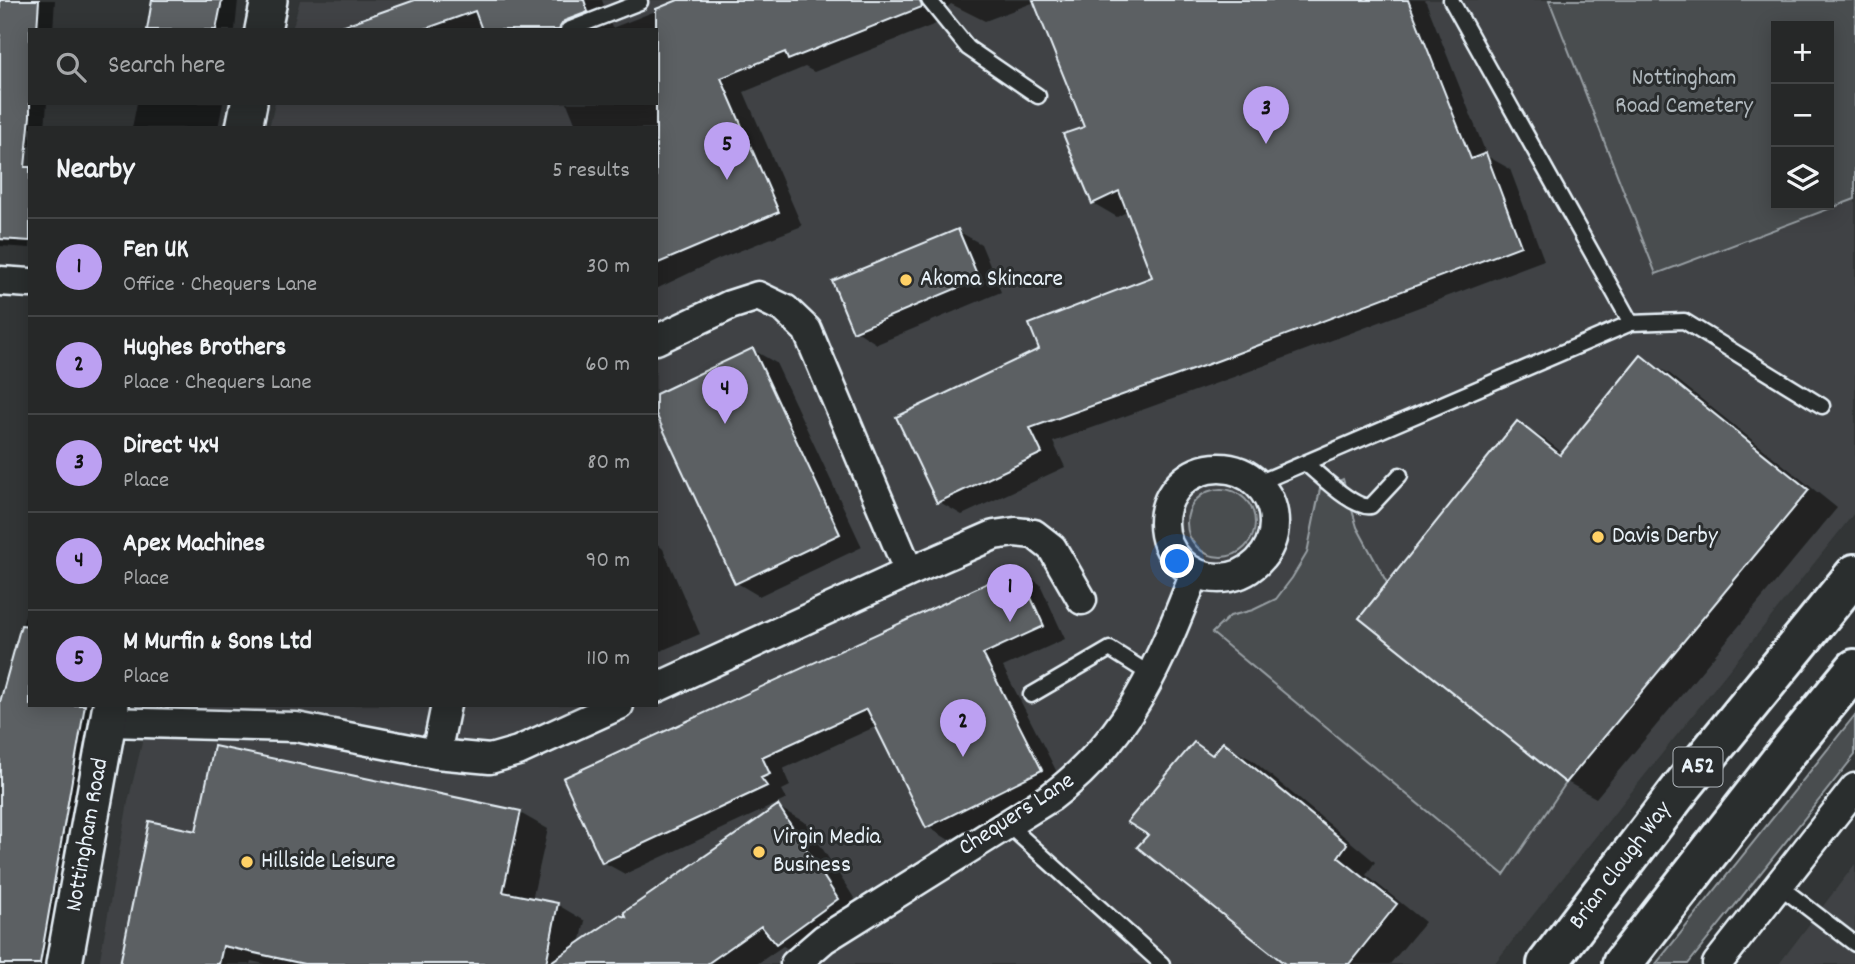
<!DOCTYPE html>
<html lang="en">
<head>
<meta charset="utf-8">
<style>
  :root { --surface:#262828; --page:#323434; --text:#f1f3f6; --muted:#a4a6a8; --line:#424445; --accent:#bca0f2 }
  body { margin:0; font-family:Dekko,sans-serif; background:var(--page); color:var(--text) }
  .controls { position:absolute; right:21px; top:21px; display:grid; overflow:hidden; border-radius:0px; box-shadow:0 4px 18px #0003 }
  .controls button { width:63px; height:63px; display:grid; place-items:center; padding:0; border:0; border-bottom:2px solid var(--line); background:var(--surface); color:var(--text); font:35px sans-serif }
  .you { position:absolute; left:1178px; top:562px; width:24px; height:24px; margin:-18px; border:5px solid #fff; border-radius:50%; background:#1a73e8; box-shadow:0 0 0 10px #1a73e833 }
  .badge { display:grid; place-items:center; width:46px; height:46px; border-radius:50%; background:var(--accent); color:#111; font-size:23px; font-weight:700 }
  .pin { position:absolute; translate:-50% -58px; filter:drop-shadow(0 2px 4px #0008) }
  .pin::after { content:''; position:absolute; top:37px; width:24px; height:21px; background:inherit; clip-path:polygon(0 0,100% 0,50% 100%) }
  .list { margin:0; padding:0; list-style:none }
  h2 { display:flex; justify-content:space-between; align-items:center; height:91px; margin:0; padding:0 28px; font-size:30px }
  h2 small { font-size:23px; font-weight:400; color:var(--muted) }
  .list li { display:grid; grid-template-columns:46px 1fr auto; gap:21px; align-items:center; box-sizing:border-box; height:98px; padding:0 28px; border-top:2px solid var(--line) }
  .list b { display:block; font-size:26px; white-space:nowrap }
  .list p { margin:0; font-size:23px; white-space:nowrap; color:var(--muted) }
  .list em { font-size:23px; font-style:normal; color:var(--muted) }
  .icon { flex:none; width:38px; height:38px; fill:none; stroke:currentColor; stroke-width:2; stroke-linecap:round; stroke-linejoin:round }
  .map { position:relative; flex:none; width:1855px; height:964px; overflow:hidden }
  .search { position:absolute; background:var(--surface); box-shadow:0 4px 18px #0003; left:28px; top:28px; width:630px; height:77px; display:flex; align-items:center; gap:18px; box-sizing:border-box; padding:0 24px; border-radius:0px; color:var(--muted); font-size:26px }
  .panel { position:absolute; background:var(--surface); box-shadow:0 4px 18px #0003; left:28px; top:126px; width:630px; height:581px; border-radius:0px }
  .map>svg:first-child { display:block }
  .built { fill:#3f4244 }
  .green { fill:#494d4f; stroke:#989fa4; stroke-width:2; fill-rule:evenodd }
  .shadow { fill:#0007 }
  .building { fill:#5c6063; stroke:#e8f1f8; stroke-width:2 }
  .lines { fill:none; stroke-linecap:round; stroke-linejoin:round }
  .service-casing { stroke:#e8f1f8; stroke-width:19 }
  .minor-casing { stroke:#e8f1f8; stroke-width:33 }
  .tertiary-casing { stroke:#e8f1f8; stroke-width:40 }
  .trunk-casing { stroke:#e8f1f8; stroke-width:44 }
  .service { stroke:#2a2d2e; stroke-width:14 }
  .minor { stroke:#2a2d2e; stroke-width:28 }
  .tertiary { stroke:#2a2d2e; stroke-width:35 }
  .trunk { stroke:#2a2d2e; stroke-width:38 }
  .poi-dot { fill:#ffd166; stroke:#2a2d2e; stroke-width:2.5 }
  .labels { text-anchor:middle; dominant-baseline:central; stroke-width:6; stroke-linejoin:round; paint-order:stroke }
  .shield { fill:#2a2d2e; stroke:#afb6bb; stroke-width:2 }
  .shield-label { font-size:23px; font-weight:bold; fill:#e8f1f8 }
  .park-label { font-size:24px; fill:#b0b8bd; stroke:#2a2d2e }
  .poi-label { font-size:24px; fill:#e8f1f8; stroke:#2a2d2e; text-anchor:start }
  .street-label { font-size:24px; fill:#e8f1f8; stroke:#2a2d2e }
</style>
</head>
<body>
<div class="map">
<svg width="1855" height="964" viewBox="0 0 1855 964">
  <rect width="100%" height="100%" fill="#323536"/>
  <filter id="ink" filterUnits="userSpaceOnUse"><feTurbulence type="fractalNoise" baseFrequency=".0143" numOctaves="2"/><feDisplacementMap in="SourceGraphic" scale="14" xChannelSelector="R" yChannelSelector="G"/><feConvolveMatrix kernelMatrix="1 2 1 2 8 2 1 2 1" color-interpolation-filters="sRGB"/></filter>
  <g filter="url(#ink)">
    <path class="built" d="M 300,0 L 1549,0 L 1656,274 L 1855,199 L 1855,512 L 1494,964 L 99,964 L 128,802 L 151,705 L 656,705 L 656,128 L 269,128 L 275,103 L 656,103 L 656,30 L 292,30 Z
      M 1855,864 L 1855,964 L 1779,964 Z"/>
    <path class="green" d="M 1549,0 L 1855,0 L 1855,199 L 1656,274 ZM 1776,26 L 1829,26 L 1829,205 L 1776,205 Z
      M 1343,479 L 1357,527 L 1387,583 L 1359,618 L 1566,783 L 1504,875 L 1212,633 L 1230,616 L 1253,610 L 1276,599 L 1292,578 L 1307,553 L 1320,489 Z
      M1187 523a34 34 0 1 1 68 0a34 34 0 1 1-68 0Z
      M 1855,715 L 1855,755 L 1688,964 L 1656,964 Z"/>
    <path class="shadow" d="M 0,0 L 55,0 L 53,30 L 30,30 L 30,103 L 47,103 L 45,128 L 30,128 L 30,146 L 0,144 Z
      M 153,0 L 238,0 L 235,30 L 149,30 Z
      M 420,0 L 602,0 L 612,28 L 676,3 L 675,0 L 1424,0 L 1426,2 L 1487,156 L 1510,169 L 1544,260 L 1242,374 L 1053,442 L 1065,467 L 962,515 L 938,501 L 1041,350 L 1154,278 L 1128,211 L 1117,217 L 1093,203 L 1086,128 L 1035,2 L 985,21 L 951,4 L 943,11 L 946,20 L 814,72 L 805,67 L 744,92 L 802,226 L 719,259 L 656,289 L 656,128 L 577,128 L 567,103 L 656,103 L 656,30 L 383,30 Z
      M 137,103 L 223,103 L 218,128 L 132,128 Z
      M 0,188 L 30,190 L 30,248 L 0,246 Z
      M 958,231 L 981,244 L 1001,292 L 877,344 L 855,330 Z
      M 753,350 L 776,363 L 862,547 L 759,596 L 737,583 Z
      M 1641,358 L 1670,374 L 1837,508 L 1596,798 L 1567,782 L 1517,423 L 1546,440 L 1564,454 Z
      M 656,543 L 663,549 L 700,634 L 656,653 Z
      M 1018,571 L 1040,584 L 1065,639 L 1003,667 L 1062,782 L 949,840 L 928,827 L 877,726 L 783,769 L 790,786 L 782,790 L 787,799 L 625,874 L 603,862 Z
      M 30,597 L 30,705 L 104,705 L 59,964 L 0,964 L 0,709 Z
      M 1195,744 L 1214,755 L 1223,744 L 1252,760 L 1375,862 L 1366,875 L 1425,922 L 1390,964 L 1287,964 L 1151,835 Z
      M 778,807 L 806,823 L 865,915 L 805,958 L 783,946 L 757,964 L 264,964 L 251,961 L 250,964 L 122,964 L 197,833 L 520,813 L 548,829 L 532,900 L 558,905 L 585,921 L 580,944 L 629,919 Z"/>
    <path class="building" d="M 0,0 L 39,0 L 37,30 L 30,30 L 30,116 L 25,167 L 30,167 L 30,241 L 0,239 Z
      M 152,0 L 222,0 L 216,30 L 147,30 Z
      M 415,0 L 584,0 L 588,12 L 564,21 L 559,30 L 482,30 L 475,11 L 422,30 L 343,30 L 342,26 Z
      M 678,0 L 920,0 L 922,7 L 788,60 L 785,52 L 721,78 L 779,212 L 656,264 L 656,9 Z
      M 1033,0 L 1408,0 L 1471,159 L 1486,153 L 1521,246 L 1217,361 L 1030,428 L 1042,453 L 937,503 L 896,417 L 1039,349 L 1029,324 L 1152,277 L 1119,191 L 1092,204 L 1063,134 L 1084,127 Z
      M 958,229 L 979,279 L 853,332 L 832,281 Z
      M 753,348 L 840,534 L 735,584 L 656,414 L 656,394 Z
      M 1641,355 L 1809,490 L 1566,783 L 1359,618 L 1517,421 L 1560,455 Z
      M 1018,569 L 1044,626 L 983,654 L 1042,770 L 926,828 L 867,709 L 762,757 L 770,774 L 761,778 L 767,786 L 602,863 L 563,778 Z
      M 21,625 L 30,626 L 30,705 L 85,705 L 40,964 L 0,964 L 0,702 Z
      M 1194,742 L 1212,755 L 1223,742 L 1347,844 L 1338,857 L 1397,904 L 1349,964 L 1285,964 L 1137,847 L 1148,835 L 1127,822 Z
      M 214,746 L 521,811 L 503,892 L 558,903 L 546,964 L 304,964 L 223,946 L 219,964 L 120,964 L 149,821 L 196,831 Z
      M 778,805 L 838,899 L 776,944 L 761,926 L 707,964 L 548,964 L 619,915 L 626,917 L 624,912 Z"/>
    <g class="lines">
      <g class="service-casing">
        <path id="service" d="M 929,0 L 968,48 L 1038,96
          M 1451,0 L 1631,323
          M 568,30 L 640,2
          M 1305,463 C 1319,474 1354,510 1371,506 L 1400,475
          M 1258,483 L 1631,323 L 1684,321 L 1822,406
          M 1031,695 L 1110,649 L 1151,675
          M 1007,824 L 1162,964
          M 1778,885 L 1855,944"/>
      </g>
      <g class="minor-casing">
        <path id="minor" d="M 0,281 L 30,283
          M 656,340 L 730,305 L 758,296 L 785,309 L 807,330 L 909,572
          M1164 523a55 55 0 1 1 110 0a55 55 0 1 1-110 0Z
          M 656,688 L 909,572 L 994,535 L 1015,532 L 1034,534 L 1052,548 L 1082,600
          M 108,722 L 296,727 L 436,754 L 490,759 L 518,751 L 619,705
          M 436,754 L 446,705
          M 795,964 L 824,939 L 1051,797 C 1130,738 1160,662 1195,573
          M 1717,964 L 1855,788"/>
      </g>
      <g class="tertiary-casing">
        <path id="tertiary" d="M 263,30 L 269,0
          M 244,128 L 249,103
          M 64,964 L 111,705"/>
      </g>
      <g class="trunk-casing">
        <path id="trunk" d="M 1547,964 L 1682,787 L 1855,574
          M 1622,964 L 1787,752 L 1855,669"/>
      </g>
      <use href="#service" class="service"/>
      <use href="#minor" class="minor"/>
      <use href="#tertiary" class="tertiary"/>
      <use href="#trunk" class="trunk"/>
    </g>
  </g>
  <g class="poi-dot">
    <circle cx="906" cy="280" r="7"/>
    <circle cx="1598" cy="537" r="7"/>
    <circle cx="759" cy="852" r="7"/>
    <circle cx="247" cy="862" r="7"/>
  </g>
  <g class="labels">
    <rect class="shield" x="1673.5" y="747.5" width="49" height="39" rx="5"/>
    <g class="shield-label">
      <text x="1698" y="767">A52</text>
    </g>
    <g class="park-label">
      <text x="1684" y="79">Nottingham<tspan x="1684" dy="28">Road Cemetery</tspan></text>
    </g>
    <g class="poi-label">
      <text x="920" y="280">Akoma Skincare</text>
      <text x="1612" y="537">Davis Derby</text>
      <text x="773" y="838">Virgin Media<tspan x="773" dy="28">Business</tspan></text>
      <text x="261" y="862">Hillside Leisure</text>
    </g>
    <g class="street-label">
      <text transform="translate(1017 815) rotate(-33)">Chequers Lane</text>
      <text transform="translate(88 835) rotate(-80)">Nottingham Road</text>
      <text transform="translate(1621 866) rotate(-53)">Brian Clough Way</text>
    </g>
  </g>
</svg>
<div class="controls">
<button>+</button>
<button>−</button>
<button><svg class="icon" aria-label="layers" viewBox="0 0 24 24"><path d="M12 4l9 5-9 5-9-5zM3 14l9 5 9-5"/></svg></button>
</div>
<div class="you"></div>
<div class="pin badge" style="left:1010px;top:622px">1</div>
<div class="pin badge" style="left:963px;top:757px">2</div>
<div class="pin badge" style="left:1266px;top:144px">3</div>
<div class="pin badge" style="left:725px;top:424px">4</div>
<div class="pin badge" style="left:727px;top:180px">5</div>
<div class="search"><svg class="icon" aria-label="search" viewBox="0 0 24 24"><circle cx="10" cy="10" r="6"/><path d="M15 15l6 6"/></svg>Search here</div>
<section class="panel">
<h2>Nearby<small>5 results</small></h2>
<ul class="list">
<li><span class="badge">1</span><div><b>Fen UK</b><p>Office · Chequers Lane</p></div><em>30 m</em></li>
<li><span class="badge">2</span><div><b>Hughes Brothers</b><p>Place · Chequers Lane</p></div><em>60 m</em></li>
<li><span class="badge">3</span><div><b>Direct 4x4</b><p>Place</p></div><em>80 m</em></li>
<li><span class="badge">4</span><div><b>Apex Machines</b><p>Place</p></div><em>90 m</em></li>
<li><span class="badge">5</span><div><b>M Murfin &amp; Sons Ltd</b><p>Place</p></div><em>110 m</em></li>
</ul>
</section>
</div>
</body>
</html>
